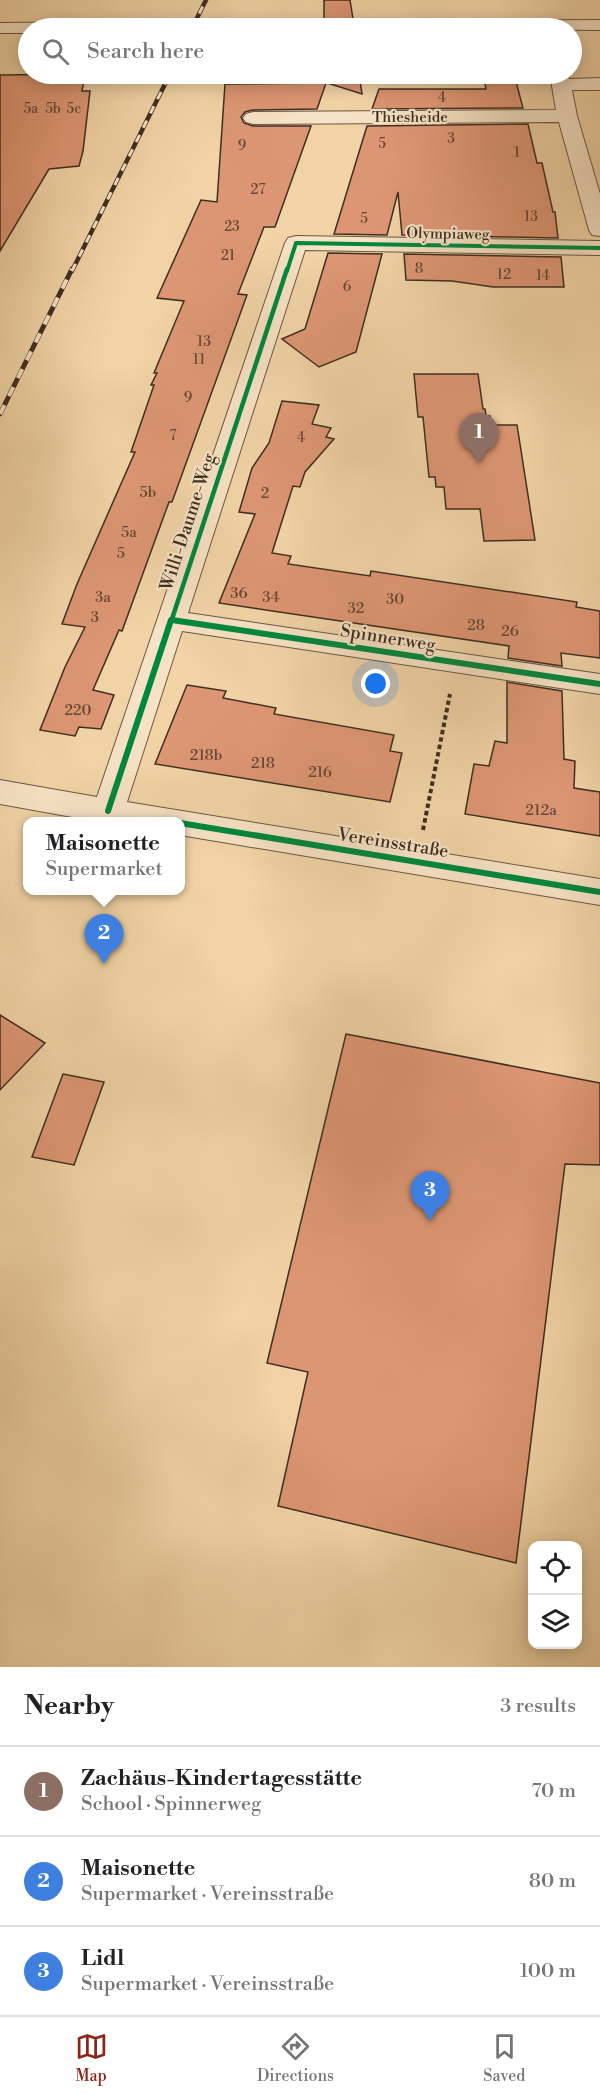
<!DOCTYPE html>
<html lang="en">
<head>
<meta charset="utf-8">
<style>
  :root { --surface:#fff; --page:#f6f6f6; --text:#202124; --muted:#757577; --line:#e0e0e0; --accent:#8f2418 }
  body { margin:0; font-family:"Libre Bodoni",serif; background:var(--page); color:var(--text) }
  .controls { position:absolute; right:18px; bottom:18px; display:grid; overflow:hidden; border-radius:12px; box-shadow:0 3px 15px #0003 }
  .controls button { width:54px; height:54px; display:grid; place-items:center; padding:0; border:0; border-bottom:2px solid var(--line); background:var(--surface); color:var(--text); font:30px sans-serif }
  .you { position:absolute; left:376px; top:684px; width:21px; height:21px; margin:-15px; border:4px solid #fff; border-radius:50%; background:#1a73e8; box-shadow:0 0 0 9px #1a73e833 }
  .badge { display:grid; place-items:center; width:39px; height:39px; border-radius:50%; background:var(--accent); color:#fff; font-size:20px; font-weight:700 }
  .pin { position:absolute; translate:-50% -50px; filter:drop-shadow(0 2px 3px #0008) }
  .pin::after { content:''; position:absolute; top:32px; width:21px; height:18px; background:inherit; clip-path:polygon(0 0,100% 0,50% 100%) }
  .popup { position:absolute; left:23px; top:817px; width:162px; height:78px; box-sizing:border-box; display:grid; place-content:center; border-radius:12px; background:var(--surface); filter:drop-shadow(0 2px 4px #0005); font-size:20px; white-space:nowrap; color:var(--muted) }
  .popup b { font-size:22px; color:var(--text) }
  .popup::after { content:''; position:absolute; left:50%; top:100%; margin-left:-12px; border:12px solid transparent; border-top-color:var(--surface) }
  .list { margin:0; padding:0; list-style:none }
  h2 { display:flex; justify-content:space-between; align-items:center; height:78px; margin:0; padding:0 24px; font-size:26px }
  h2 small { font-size:20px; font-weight:400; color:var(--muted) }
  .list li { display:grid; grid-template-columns:39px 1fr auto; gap:18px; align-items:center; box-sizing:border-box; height:90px; padding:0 24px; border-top:2px solid var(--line) }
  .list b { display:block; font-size:22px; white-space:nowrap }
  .list p { margin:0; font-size:20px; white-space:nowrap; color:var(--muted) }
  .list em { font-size:20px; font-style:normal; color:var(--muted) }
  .icon { flex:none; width:33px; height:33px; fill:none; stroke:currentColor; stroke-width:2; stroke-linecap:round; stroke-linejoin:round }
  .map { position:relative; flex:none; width:600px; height:1667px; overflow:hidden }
  .search { position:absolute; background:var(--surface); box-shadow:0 3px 15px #0003; left:18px; right:18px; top:18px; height:66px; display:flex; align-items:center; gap:15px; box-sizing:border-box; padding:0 21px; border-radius:33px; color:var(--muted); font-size:22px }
  .sheet { height:348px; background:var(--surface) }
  nav { display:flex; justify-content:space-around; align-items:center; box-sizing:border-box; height:84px; border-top:2px solid var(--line); background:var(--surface); font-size:16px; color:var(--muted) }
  nav a { display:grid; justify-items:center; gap:3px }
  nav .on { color:var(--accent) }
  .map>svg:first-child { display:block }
  .building { fill:#dd9673; stroke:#3d2e23; stroke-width:1.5 }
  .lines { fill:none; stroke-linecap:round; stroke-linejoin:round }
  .minor-casing { stroke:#6a5744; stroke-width:2 }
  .path { stroke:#3d2e23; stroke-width:4; stroke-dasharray:4.5 3; stroke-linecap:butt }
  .minor { fill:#f6e2c4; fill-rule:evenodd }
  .rail-far1-casing { stroke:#3d2e23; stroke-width:4.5 }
  .rail-casing { stroke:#3d2e23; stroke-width:5 }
  .rail-far1 { stroke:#f6e2c4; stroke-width:3; stroke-dasharray:8; stroke-linecap:butt }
  .rail { stroke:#f6e2c4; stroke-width:4; stroke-dasharray:10; stroke-linecap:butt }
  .cycleway-far2-casing { stroke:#f6e2c4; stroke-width:6 }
  .cycleway-far1-casing { stroke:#f6e2c4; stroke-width:8 }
  .cycleway-casing { stroke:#f6e2c4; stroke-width:10 }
  .cycleway-far2 { stroke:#00873e; stroke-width:4 }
  .cycleway-far1 { stroke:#00873e; stroke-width:4.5 }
  .cycleway { stroke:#00873e; stroke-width:6 }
  .labels { text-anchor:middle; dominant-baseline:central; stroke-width:4.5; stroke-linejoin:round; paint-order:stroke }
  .far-number-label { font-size:14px; fill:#654837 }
  .far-street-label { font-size:15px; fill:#3d2e23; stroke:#f6e2c4 }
  .number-label { font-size:15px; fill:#654837 }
  .street-label { font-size:18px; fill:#3d2e23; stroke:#f6e2c4 }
</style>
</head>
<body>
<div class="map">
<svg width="600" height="1667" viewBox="0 0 600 1667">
  <rect width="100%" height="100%" fill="#f1d3a5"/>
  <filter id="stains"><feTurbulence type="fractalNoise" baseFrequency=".00333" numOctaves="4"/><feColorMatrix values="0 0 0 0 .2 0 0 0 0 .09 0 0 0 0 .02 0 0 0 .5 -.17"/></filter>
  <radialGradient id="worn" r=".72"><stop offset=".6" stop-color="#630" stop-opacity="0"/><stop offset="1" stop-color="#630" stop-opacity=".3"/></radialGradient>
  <path class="building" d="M 324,0 L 350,0 L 353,19 L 324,19 Z
    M 85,74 L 82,91 L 90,91 L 83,151 L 79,166 L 49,169 L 0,251 L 0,75 Z
    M 324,74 L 359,74 L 362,94 L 324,82 Z
    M 483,74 L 514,74 L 523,108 L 372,109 L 379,89 L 486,89 Z
    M 326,83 L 317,109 L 253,110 L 245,112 L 241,117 L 244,123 L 253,126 L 311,126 L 275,227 L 264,227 L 238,294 L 247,295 L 172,502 L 169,502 L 122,631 L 119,630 L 93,690 L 114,695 L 101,729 L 79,727 L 75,736 L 40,730 L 65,667 L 85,627 L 62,624 L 77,584 L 135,452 L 131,452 L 154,385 L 151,385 L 157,373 L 154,373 L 184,301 L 157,298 L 201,200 L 217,202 L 225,84 Z
    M 528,124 L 537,163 L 542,163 L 553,212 L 555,212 L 558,238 L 402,235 L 398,192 L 387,235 L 334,234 L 367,126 Z
    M 328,253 L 382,254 L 356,352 L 319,367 L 282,339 L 305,329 Z
    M 404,254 L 561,257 L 564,287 L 493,287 L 452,281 L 406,280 Z
    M 414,374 L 478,374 L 483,409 L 485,409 L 486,416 L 490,416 L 491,425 L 517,425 L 535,540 L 484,541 L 480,509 L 446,509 L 444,487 L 436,487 L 435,477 L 429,477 L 423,417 L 418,417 Z
    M 282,401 L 319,405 L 312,424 L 331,428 L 326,437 L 334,439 L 305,472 L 300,487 L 293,486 L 272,553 L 291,556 L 288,564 L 370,576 L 371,571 L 577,602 L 576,607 L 600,611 L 600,658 L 561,653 L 562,666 L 508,658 L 509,646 L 219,603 L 255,514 L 239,512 L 252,468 L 269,443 Z
    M 507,682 L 562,691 L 564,759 L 575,761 L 574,788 L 600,792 L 600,836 L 465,814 L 474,764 L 489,766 L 495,741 L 507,743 Z
    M 187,685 L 226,691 L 223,698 L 276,708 L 274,714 L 394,735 L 390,751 L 402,753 L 390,802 L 155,764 Z
    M 0,1015 L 45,1043 L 0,1090 Z
    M 346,1034 L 600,1083 L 600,1165 L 565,1164 L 516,1563 L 278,1506 L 308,1372 L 267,1363 Z
    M 63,1074 L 104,1082 L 74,1165 L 32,1157 Z"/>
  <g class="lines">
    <g class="minor-casing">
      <path id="minor" d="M 600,20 L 600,30 L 233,27 L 236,23 L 242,22 Z
        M 115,22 L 121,23 L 123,28 L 28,28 L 28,33 L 0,33 L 0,23 Z
        M 550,74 L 568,74 L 569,79 L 600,78 L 600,90 L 572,90 L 577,116 L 600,194 L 600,236 L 592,235 L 589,230 L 559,122 L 253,124 L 246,122 L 243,118 L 246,114 L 253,112 L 556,110 Z
        M 296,236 L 600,241 L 600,255 L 305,250 L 188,613 L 600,674 L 600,694 L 182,631 L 127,802 L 600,879 L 600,905 L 180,835 L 180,822 L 100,822 L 0,804 L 0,780 L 97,797 L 285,243 L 288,238 Z"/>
    </g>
    <path class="path" d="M 423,830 L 450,694"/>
    <use href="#minor" class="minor"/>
    <g class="rail-far1-casing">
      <path id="rail-far1" d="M 192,28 L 206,0
        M 72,271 L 170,74"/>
    </g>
    <g class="rail-casing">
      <path id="rail" d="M 0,414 L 72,269"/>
    </g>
    <use href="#rail-far1" class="rail-far1"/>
    <use href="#rail" class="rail"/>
    <g class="cycleway-far2-casing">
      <path id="cycleway-far2" d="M 287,271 L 296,243 L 600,248"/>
    </g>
    <g class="cycleway-far1-casing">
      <path id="cycleway-far1" d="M 171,620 L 182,622
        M 171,622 L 287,269"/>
    </g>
    <g class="cycleway-casing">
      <path id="cycleway" d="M 172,620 L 600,684
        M 108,811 L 171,620
        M 180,823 L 600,892"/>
    </g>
    <use href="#cycleway-far2" class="cycleway-far2"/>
    <use href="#cycleway-far1" class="cycleway-far1"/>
    <use href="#cycleway" class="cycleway"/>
  </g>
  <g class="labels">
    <g class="far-number-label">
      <text x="442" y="98">4</text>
      <text x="31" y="109">5a</text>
      <text x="53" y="109">5b</text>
      <text x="74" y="109">5c</text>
      <text x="451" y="139">3</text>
      <text x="382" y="144">5</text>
      <text x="242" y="146">9</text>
      <text x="517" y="153">1</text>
      <text x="258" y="190">27</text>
      <text x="531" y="217">13</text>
      <text x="364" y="219">5</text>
      <text x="232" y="227">23</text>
      <text x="228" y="256">21</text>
      <text x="419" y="269">8</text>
      <text x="504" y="275">12</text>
      <text x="543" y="276">14</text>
      <text x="347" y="287">6</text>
      <text x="204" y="342">13</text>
      <text x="199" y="360">11</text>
      <text x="188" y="398">9</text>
      <text x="173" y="436">7</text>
      <text x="301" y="438">4</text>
    </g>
    <g class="far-street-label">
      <text x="410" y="117">Thiesheide</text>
      <text transform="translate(448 234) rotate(1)">Olympiaweg</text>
    </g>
    <g class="number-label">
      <text x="148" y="492">5b</text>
      <text x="265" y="493">2</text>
      <text x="129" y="532">5a</text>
      <text x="121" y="553">5</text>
      <text x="239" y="593">36</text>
      <text x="103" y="597">3a</text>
      <text x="271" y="597">34</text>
      <text x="395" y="599">30</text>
      <text x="356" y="608">32</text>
      <text x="95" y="617">3</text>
      <text x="476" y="625">28</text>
      <text x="510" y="631">26</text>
      <text x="78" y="710">220</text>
      <text x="206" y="755">218b</text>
      <text x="263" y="763">218</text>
      <text x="320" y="772">216</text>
      <text x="541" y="810">212a</text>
    </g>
    <g class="street-label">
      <text transform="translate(188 522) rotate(-72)">Willi-Daume-Weg</text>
      <text transform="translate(388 638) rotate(9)">Spinnerweg</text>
      <text transform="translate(393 843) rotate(9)">Vereinsstraße</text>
    </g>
  </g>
  <rect width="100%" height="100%" filter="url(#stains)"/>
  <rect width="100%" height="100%" fill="url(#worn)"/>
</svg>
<div class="controls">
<button><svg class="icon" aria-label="locate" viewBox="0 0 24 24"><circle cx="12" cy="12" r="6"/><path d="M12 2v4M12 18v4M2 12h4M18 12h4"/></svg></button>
<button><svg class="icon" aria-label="layers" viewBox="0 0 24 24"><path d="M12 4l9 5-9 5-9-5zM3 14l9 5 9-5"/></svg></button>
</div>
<div class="you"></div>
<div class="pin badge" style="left:479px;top:463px;background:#8d6e63">1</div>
<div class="pin badge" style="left:104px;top:964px;background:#3f7fe0">2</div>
<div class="popup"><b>Maisonette</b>Supermarket</div>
<div class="pin badge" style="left:430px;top:1221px;background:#3f7fe0">3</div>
<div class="search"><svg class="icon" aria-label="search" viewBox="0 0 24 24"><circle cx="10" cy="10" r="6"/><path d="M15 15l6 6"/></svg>Search here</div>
</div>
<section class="sheet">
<h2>Nearby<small>3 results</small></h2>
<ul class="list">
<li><span class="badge" style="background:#8d6e63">1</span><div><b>Zachäus-Kindertagesstätte</b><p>School · Spinnerweg</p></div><em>70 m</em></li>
<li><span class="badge" style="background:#3f7fe0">2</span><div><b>Maisonette</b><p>Supermarket · Vereinsstraße</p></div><em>80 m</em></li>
<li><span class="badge" style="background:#3f7fe0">3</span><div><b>Lidl</b><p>Supermarket · Vereinsstraße</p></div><em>100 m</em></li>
</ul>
</section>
<nav>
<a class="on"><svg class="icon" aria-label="map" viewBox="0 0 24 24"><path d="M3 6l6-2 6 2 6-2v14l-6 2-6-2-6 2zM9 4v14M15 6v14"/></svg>Map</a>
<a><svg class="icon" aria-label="directions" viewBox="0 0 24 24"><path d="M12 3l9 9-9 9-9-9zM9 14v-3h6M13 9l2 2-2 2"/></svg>Directions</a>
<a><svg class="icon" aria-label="saved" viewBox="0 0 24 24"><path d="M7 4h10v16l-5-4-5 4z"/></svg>Saved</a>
</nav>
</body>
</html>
